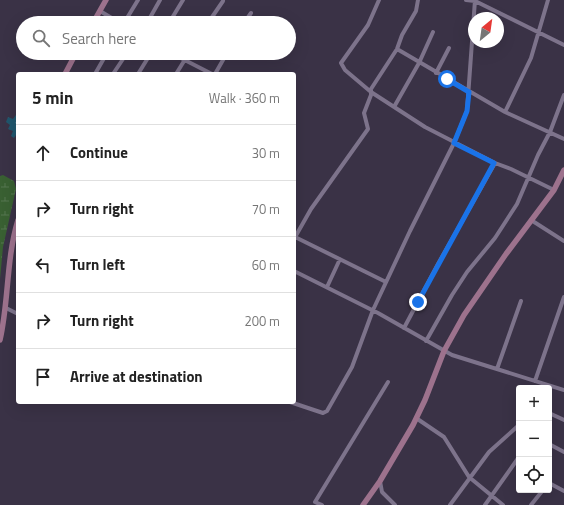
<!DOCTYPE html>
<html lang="en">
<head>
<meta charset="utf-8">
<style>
  :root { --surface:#fff; --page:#f2f2f2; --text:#222; --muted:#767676; --line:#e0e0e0 }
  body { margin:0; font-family:"Titillium Web",sans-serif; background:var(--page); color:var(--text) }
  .controls { position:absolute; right:12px; bottom:12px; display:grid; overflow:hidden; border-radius:4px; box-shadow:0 4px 16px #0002 }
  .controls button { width:36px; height:36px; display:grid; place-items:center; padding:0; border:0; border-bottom:1px solid var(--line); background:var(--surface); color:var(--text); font:20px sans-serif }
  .compass { position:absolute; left:468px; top:12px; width:36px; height:36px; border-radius:50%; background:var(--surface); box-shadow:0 4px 16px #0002; rotate:29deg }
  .stop { position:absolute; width:12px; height:12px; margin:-9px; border:3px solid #1a73e8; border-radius:50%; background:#fff }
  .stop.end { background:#1a73e8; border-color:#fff; box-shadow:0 1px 4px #0008 }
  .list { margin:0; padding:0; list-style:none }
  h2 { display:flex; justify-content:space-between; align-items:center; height:52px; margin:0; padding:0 16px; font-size:17px }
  h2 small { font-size:13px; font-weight:400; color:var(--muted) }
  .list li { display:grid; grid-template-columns:26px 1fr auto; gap:12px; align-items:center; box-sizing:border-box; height:56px; padding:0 16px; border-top:1px solid var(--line) }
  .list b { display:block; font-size:15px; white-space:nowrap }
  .list em { font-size:13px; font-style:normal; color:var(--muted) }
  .icon { flex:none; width:22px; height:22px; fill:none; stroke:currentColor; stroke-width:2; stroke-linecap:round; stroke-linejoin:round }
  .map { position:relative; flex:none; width:564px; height:505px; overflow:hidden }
  .search { position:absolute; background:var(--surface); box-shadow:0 4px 16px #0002; left:16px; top:16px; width:280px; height:44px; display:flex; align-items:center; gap:10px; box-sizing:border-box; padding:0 14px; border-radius:22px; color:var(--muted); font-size:15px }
  .panel { position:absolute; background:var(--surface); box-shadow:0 4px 16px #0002; left:16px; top:72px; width:280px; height:332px; border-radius:4px }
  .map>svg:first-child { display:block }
  .wetland { fill:url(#wetland-marsh) }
  .water { fill:url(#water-ripples) }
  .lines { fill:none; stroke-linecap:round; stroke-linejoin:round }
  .street { stroke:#7d738b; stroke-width:4 }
  .secondary { stroke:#9d728d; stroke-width:5.5 }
  .route { stroke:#1a73e8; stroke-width:5 }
</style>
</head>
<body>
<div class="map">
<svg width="564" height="505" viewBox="0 0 564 505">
  <defs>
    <pattern id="wetland-marsh" width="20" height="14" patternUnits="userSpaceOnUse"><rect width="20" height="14" fill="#396032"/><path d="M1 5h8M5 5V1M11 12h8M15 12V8" fill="none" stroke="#557650"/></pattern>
    <pattern id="water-ripples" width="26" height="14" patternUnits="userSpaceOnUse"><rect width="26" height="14" fill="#1f566d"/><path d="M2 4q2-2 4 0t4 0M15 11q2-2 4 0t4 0" fill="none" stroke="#3f6e82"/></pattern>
  </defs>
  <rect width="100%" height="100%" fill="#3a3246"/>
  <path class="wetland" d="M 3,175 L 14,181 L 16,189 L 3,247 L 0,279 L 0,176 Z"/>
  <path class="water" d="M 16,115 L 18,116 L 18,136 L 16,135 L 14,138 L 11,136 L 13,131 L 8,129 L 10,125 L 6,122 L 8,117 L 13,119 Z"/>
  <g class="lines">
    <path class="street" d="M 379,0 L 368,25 L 341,63 L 345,70 L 371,92 L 425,127 L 495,163 L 511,169 L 554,190
      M 466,0 L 475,1 L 564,45
      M 100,11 L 120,23
      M 124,23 L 138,0
      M 147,23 L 160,0
      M 169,23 L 183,0
      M 208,23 L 223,1
      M 244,23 L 251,13
      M 397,49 L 505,112 L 564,139
      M 171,53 L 212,74
      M 436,73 L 449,48
      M 95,74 L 107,53
      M 113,74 L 127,53
      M 138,74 L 151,53
      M 176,74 L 189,53
      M 215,74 L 227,53
      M 394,107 L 419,63 L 433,32
      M 505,112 L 531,58 L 548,0
      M 531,220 L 564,241
      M 295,237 L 386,282
      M 294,239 L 311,209 L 368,129 L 364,113 L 371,95 L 371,89 L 397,49 L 402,35 L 416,11 L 418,0
      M 294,271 L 378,313 L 452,355 L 564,390
      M 327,287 L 340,259
      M 6,308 L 18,314
      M 404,328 L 438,264 L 495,163
      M 426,341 L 452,295 L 467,272 L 495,238 L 517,204 L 538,155 L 550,132 L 564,95
      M 497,369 L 521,301
      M 535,381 L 564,297
      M 290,402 L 323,413 L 327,411 L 352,367 L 373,310 L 410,231 L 454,143 L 467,111 L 475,0
      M 549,413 L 564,420
      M 416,418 L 444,437 L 469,477 L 503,505
      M 549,444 L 564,452
      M 380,481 L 382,492 L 395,505
      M 549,483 L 564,491
      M 322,505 L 315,502 L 388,382
      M 450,505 L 489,452 L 519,425
      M 485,505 L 519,457
      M 531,505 L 543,490"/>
    <path class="secondary" d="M 93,23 L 106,0
      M 65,74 L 76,53
      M 0,340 C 9,301 6,259 18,220
      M 363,505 L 380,481 L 413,425 L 425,400 L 444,351 L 464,315 L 506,254 L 554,190 L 564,170"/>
  </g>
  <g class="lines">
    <path class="route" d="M 418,302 L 494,163 L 454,143 L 467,111 L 469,92 L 447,79"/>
  </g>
</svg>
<div class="controls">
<button>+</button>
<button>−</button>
<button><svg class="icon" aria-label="locate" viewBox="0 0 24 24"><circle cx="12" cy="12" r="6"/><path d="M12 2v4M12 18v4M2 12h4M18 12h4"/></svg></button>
</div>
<svg class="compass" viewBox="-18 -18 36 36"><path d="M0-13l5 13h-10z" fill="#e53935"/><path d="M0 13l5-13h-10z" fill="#767676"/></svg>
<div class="stop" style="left:447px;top:79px"></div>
<div class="stop end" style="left:418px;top:302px"></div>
<div class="search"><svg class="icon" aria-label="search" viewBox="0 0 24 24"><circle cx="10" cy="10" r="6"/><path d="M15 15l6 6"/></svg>Search here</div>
<section class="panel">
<h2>5 min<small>Walk · 360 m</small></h2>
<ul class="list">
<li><svg class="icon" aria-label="ahead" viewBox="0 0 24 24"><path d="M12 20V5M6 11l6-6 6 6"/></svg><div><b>Continue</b></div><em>30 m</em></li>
<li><svg class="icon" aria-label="right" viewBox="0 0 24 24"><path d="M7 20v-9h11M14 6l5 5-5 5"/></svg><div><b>Turn right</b></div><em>70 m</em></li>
<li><svg class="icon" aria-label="left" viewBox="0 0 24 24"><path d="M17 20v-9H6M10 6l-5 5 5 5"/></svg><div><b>Turn left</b></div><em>60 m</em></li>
<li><svg class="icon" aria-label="right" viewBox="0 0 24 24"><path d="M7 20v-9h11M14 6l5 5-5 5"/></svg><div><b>Turn right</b></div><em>200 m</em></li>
<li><svg class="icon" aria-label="arrive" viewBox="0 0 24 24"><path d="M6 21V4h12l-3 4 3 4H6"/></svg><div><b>Arrive at destination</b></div></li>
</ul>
</section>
</div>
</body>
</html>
